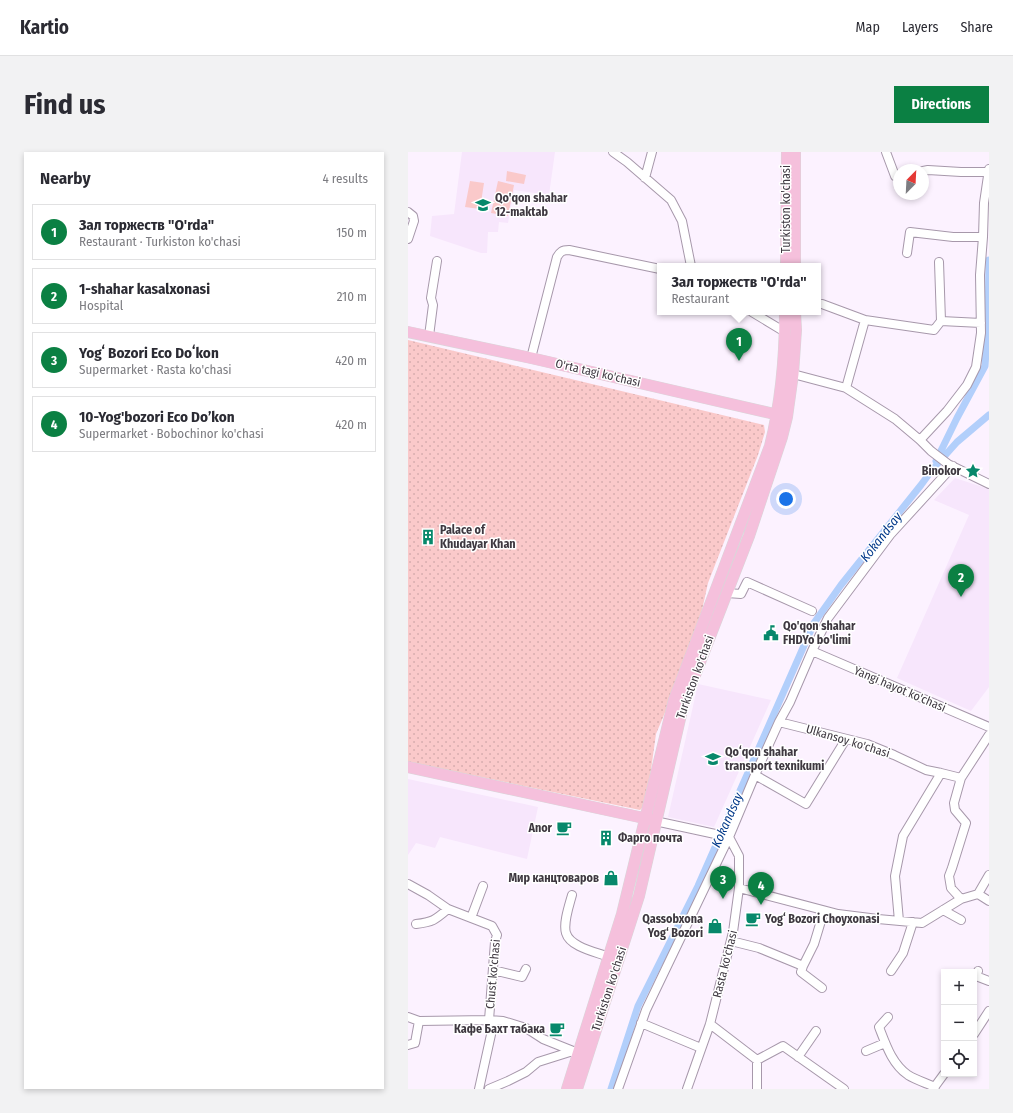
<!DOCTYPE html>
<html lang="en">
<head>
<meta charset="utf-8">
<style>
  :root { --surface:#fff; --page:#f2f2f3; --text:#2b2b33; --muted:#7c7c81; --line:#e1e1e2; --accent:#0b8043 }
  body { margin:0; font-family:"Fira Sans Condensed",sans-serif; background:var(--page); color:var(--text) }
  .controls { position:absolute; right:12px; bottom:12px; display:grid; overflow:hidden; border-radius:0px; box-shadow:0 2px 6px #0003 }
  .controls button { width:36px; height:36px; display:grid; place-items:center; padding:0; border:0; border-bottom:1px solid var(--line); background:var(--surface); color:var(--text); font:20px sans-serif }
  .compass { position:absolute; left:485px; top:12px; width:36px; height:36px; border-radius:50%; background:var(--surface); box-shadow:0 2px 6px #0003; rotate:24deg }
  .you { position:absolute; left:378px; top:347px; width:14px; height:14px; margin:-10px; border:3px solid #fff; border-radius:50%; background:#1a73e8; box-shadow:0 0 0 6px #1a73e833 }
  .badge { display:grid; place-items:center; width:26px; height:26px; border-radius:50%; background:var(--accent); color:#fff; font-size:13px; font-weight:700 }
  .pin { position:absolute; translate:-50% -33px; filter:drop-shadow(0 1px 2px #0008) }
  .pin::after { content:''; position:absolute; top:21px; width:14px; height:12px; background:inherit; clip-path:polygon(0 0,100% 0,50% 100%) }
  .popup { position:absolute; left:249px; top:111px; width:164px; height:52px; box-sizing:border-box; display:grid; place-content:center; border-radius:0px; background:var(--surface); filter:drop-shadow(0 1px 3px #0005); font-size:13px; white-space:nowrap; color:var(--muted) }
  .popup b { font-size:15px; color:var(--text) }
  .popup::after { content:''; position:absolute; left:50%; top:100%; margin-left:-8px; border:8px solid transparent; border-top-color:var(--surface) }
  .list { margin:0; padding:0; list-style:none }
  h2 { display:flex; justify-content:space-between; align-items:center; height:52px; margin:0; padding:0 16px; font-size:17px }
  h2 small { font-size:13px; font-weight:400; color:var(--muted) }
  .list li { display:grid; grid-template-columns:26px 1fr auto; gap:12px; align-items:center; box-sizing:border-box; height:56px; margin:0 8px 8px; padding:0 8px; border:1px solid var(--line); border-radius:0px }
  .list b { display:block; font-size:15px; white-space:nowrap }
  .list p { margin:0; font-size:13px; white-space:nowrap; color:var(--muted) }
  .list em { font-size:13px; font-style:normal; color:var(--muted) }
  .icon { flex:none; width:22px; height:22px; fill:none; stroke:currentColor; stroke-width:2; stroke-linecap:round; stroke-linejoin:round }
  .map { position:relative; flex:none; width:581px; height:937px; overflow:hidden; border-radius:0px }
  header { display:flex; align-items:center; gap:24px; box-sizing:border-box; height:56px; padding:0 20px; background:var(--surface); border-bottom:1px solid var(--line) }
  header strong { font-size:19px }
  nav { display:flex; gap:22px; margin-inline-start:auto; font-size:14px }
  .intro { display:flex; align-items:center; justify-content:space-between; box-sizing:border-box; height:96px; padding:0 24px }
  h1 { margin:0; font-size:28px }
  .button { padding:10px 18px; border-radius:0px; background:var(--accent); color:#fff; font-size:14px; font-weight:700 }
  main { display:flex; gap:24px; padding:0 24px }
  aside { flex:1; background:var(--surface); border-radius:0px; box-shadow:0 2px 6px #0003 }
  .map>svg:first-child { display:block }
  .built { fill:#f7e6fc }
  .park { fill:url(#park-dots) }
  .garden { fill:#fac9ca }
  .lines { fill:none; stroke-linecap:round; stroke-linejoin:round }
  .canal { stroke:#b2cffb; stroke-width:7 }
  .minor-casing { stroke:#a798ab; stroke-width:10 }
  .major-casing { stroke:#d8d7d9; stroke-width:12 }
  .minor { stroke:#fff; stroke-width:8 }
  .major { stroke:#f5c0dc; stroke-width:11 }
  .labels { text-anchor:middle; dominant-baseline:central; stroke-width:3; stroke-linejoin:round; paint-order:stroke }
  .poi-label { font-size:12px; font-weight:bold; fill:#3e3840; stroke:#fff; text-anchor:start }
  .street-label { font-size:12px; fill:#3e3840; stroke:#fff }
  .water-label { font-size:13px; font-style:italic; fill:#003889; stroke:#fff }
</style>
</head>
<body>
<header>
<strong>Kartio</strong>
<nav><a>Map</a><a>Layers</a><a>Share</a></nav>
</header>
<div class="intro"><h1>Find us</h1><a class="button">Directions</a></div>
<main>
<aside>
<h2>Nearby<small>4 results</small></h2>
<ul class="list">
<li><span class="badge">1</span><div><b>Зал торжеств &quot;O'rda&quot;</b><p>Restaurant · Turkiston ko'chasi</p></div><em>150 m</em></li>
<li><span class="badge">2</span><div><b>1-shahar kasalxonasi</b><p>Hospital</p></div><em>210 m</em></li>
<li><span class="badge">3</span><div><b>Yogʻ Bozori Eco Doʻkon</b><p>Supermarket · Rasta ko'chasi</p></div><em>420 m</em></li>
<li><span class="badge">4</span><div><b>10-Yog'bozori Eco Do’kon</b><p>Supermarket · Bobochinor ko'chasi</p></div><em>420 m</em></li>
</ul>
</aside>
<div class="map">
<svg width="581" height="937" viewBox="0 0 581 937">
  <defs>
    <pattern id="park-dots" width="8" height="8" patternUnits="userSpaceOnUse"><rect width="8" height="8" fill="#fac9ca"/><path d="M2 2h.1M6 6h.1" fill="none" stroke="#d7adaf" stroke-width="1.8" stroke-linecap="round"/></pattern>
  </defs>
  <rect width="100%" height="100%" fill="#fcf2ff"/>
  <path class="built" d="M 54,0 L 147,0 L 141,43 L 106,38 L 100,71 L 91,70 L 90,80 L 80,80 L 79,101 L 73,101 L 22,84 L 24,64 L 46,62 Z
    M 547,326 L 581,337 L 581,535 L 563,559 L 489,526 L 561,363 L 526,348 Z
    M 290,532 L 363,548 L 306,675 L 260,665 Z
    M 0,627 L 130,655 L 119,707 L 32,685 L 27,696 L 8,691 L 0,703 Z"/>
  <path class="park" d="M 0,188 L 356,273 L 357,280 L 350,303 L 300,431 L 294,458 L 261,551 L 248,582 L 239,646 L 236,654 L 232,658 L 0,610 Z"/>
  <path class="garden" d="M 99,19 L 118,23 L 116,32 L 98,29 Z
    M 62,29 L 76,31 L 72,57 L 57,55 Z
    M 90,29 L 106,33 L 100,64 L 83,61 Z"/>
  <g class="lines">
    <path class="canal" d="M 528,309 L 549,266 L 577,214 L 580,171 L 581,108
      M 203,937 L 230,854 L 290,734 L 406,471 L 433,433 L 513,333 L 524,318 L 549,290 L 581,263"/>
    <g class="minor-casing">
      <path id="minor" d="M 205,0 L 219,10 L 263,48 L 274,69 L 283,114
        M 478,0 L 487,24 L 491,23
        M 515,19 L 520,18 L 553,20 L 580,20
        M 237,26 L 244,0
        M 0,60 L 5,64 L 6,69 L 0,87
        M 499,101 L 502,80 L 545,85 L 575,85
        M 531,110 L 533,169
        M 414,152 L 457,168
        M 344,160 L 377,180
        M 21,184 L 25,153 L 23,146 L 29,109
        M 123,206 L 149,105 C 152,100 154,98 161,98 L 252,117
        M 385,222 L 438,236 L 487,267 L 512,288 L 523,299 L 540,312 L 581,332
        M 438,236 L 457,168 L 526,178 L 533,169 L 573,171
        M 512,288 L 539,259 L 559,233 L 568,215 L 573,181 L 572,123 L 575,85 L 576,51 L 581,17
        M 319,441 L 333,442 L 339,430 L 404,459
        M 404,499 L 581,575
        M 371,570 L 459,592 L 486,603 L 518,618 L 533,621 L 553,626
        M 347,623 L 398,652 L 438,587
        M 247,669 L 321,685
        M 0,732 L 20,743 L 40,757 L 84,774 L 89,783 L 87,790 L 81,868
        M 331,736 L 430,762 L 470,767 L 514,771 L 553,747 L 570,742 L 581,723
        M 570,742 L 581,749
        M 164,743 C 161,754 155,771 158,781 C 162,795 188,800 201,805
        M 553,747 L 543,736 L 541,724 L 544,716 L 558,671 L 547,658 L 546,651 L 553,626 L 581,583
        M 535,758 L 553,768
        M 63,766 L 75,734
        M 491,769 L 487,724 L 495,684 L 533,621
        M 8,772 C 25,770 27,768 40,757
        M 323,789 L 351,796 L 395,814 L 393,820 L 414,836
        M 395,814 L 406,792 L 416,759
        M 85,818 L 114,825 L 118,817
        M 483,819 L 495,801 L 505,770
        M 570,819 L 568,824 L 581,829
        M 0,865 L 11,869 L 81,868 L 95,869 L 118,876 L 135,887 L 170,901
        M 480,865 L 471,875 C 478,893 484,912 500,923 C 508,928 518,931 527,935
        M 233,871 L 293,896
        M 302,872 L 349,908 L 349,937
        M 566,882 L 581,859
        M 0,893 L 7,891 L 11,869
        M 458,899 L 477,891
        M 390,905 L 408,879
        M 349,908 L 375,894 L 436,937
        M 71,937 L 86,869
        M 81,937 L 100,929 L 118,920 L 130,910 L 165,899
        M 210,937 L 238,858 L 321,685 L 347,623 L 371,570 L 382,550 L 404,499 L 420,466 L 482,383 L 545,314
        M 279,937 L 302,872 L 325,780 L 331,736 L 331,704 L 321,685
        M 525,937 L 536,922"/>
    </g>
    <g class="major-casing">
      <path id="major" d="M 387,0 L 387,114
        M 378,114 L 379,0
        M 0,180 L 123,206 L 375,264
        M 0,615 L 245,668
        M 159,937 L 214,762 L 266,548 L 362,294 C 373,250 377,205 377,160
        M 169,937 L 231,744 L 275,554 L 341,384 L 374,285 L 379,265 L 385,222 L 388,178 L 387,160"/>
    </g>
    <use href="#minor" class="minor"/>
    <use href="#major" class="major"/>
  </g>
  <defs>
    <g id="school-bare" transform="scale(1.2)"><path d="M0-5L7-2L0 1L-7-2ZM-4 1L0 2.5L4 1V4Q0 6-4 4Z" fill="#07886b" stroke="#fff" stroke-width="2.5" paint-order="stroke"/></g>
    <g id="sight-bare" transform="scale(1.2)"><path d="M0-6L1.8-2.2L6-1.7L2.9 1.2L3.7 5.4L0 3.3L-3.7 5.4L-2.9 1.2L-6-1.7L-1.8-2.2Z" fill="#07886b" stroke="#fff" stroke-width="2.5" paint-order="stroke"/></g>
    <g id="building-bare" transform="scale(1.2)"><path d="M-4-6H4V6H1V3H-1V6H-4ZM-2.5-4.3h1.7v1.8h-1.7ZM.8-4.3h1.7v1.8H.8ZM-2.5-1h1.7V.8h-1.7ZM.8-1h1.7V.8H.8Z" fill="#07886b" stroke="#fff" stroke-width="2.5" paint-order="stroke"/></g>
    <g id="civic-bare" transform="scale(1.2)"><path d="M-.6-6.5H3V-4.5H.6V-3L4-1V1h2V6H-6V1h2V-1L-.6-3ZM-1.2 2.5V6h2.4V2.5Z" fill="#07886b" stroke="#fff" stroke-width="2.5" paint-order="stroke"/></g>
    <g id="cafe-bare" transform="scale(1.2)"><path d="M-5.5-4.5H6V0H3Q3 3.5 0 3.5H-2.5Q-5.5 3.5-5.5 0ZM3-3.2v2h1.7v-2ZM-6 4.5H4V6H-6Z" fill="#07886b" stroke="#fff" stroke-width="2.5" paint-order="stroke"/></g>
    <g id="shop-bare" transform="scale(1.2)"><path d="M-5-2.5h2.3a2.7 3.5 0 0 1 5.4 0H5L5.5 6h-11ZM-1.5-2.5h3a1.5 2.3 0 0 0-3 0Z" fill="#07886b" stroke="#fff" stroke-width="2.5" paint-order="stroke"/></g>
  </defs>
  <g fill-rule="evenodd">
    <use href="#school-bare" x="75" y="53"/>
    <use href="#sight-bare" x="565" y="319"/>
    <use href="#building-bare" x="20" y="385"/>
    <use href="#civic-bare" x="363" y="481"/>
    <use href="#school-bare" x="305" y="607"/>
    <use href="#cafe-bare" x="156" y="676"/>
    <use href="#building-bare" x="198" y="686"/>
    <use href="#shop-bare" x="203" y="726"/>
    <use href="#cafe-bare" x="345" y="767"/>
    <use href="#shop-bare" x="307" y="774"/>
    <use href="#cafe-bare" x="149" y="877"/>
  </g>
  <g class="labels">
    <g class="poi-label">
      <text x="87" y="46">Qo'qon shahar<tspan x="87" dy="14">12-maktab</tspan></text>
      <text x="553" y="319" text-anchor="end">Binokor</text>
      <text x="32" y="378">Palace of<tspan x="32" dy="14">Khudayar Khan</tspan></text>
      <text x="375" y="474">Qo'qon shahar<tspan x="375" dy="14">FHDYo bo'limi</tspan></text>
      <text x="317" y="600">Qoʻqon shahar<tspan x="317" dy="14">transport texnikumi</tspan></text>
      <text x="144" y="676" text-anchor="end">Anor</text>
      <text x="210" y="686">Фарго почта</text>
      <text x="191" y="726" text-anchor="end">Мир канцтоваров</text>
      <text x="295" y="767" text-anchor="end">Qassobxona<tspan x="295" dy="14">Yog‘ Bozori</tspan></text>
      <text x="357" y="767">Yogʻ Bozori Choyxonasi</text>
      <text x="137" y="877" text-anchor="end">Кафе Бахт табака</text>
    </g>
    <g class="street-label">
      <text transform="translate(378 57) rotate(-90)">Turkiston ko'chasi</text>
      <text transform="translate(190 221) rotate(13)">O'rta tagi ko'chasi</text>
      <text transform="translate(287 525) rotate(-70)">Turkiston ko'chasi</text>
      <text transform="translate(492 537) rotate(23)">Yangi hayot ko'chasi</text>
      <text transform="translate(440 589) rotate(17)">Ulkansoy ko'chasi</text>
      <text transform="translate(317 812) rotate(-76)">Rasta ko'chasi</text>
      <text transform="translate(85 822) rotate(-85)">Chust ko'chasi</text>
      <text transform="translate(201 837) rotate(-72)">Turkiston ko'chasi</text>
    </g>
    <g class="water-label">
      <text transform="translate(473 385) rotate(-52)">Kokandsay</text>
      <text transform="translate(319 668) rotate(-66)">Kokandsay</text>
    </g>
  </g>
</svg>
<div class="controls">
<button>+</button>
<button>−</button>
<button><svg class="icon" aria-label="locate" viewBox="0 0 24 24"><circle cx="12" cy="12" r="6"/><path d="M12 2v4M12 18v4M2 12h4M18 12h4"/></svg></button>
</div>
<svg class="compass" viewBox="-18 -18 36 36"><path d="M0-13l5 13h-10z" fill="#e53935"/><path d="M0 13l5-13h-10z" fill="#7c7c81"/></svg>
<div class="you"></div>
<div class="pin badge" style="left:331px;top:209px">1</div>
<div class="popup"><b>Зал торжеств &quot;O'rda&quot;</b>Restaurant</div>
<div class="pin badge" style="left:553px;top:445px">2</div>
<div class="pin badge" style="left:315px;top:747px">3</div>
<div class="pin badge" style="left:353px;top:753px">4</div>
</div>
</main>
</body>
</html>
